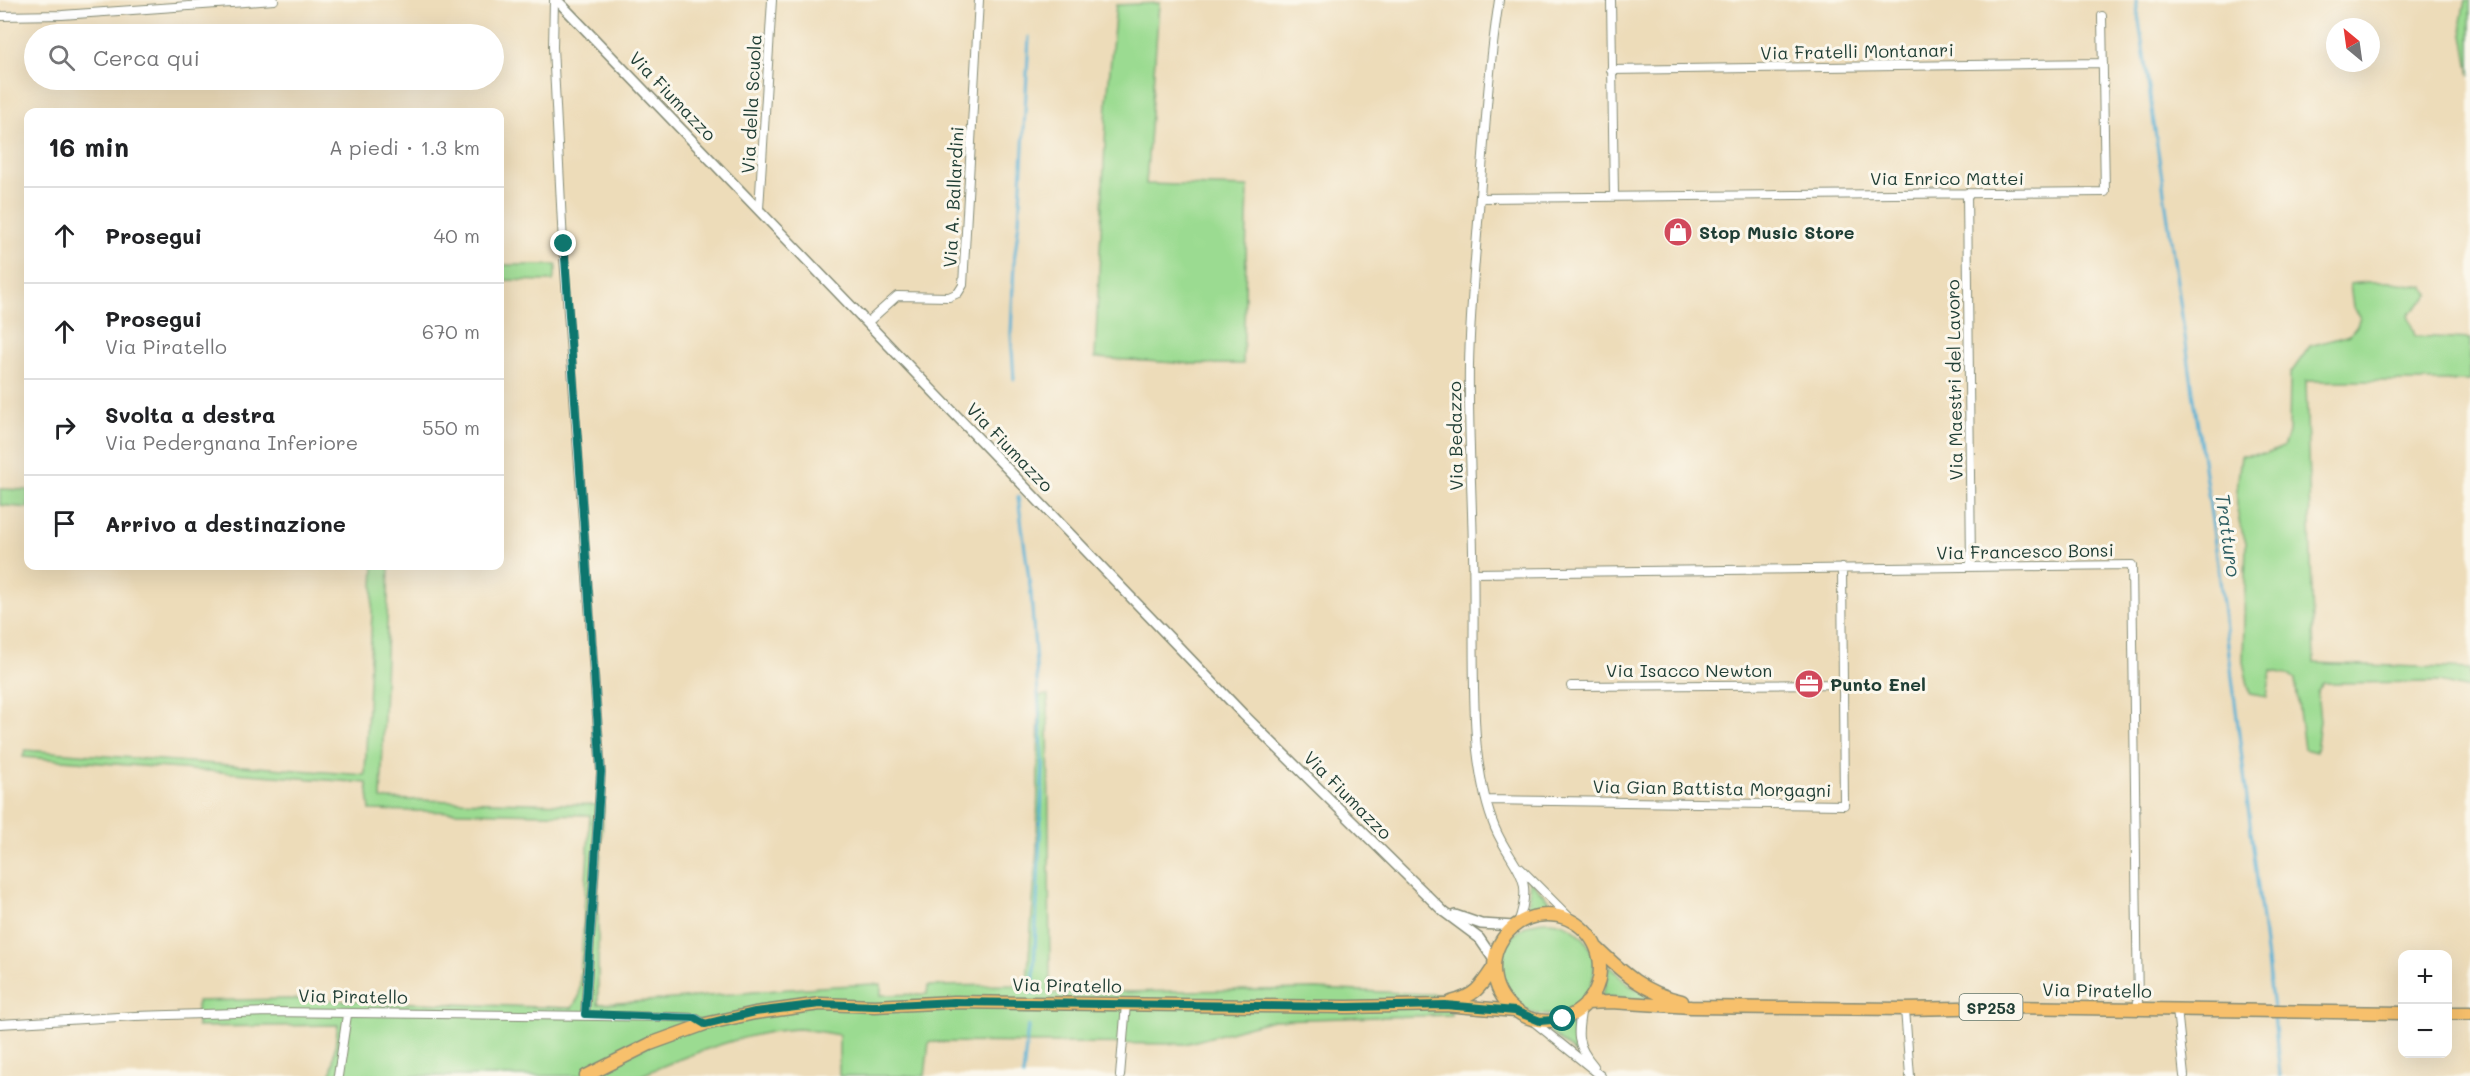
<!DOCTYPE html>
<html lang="it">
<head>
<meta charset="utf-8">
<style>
  :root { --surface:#fff; --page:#f2f2f2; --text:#202124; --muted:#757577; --line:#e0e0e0 }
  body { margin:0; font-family:Mali,sans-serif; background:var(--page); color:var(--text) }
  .controls { position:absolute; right:18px; bottom:18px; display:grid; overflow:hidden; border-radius:12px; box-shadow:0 6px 24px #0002 }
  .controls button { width:54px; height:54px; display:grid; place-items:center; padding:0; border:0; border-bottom:2px solid var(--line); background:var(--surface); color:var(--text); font:30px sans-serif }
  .compass { position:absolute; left:2326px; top:18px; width:54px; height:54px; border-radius:50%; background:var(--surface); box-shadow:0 6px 24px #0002; rotate:331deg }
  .stop { position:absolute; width:18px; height:18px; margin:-14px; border:4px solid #0f766e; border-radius:50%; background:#fff }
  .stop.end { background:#0f766e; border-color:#fff; box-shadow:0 2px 6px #0008 }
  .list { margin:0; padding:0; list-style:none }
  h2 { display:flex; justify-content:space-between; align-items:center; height:78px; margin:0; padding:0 24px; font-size:26px }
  h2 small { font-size:20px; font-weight:400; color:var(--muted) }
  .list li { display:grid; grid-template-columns:39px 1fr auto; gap:18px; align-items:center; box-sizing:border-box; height:96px; padding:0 24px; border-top:2px solid var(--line) }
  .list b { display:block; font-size:22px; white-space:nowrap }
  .list p { margin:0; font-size:20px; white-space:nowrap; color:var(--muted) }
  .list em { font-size:20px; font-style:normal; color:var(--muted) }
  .icon { flex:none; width:33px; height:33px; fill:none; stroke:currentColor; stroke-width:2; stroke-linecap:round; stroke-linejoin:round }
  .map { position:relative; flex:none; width:2470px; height:1076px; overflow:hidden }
  .search { position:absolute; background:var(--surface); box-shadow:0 6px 24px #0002; left:24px; top:24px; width:480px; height:66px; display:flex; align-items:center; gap:15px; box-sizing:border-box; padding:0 21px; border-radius:33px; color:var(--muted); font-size:22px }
  .panel { position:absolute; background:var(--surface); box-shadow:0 6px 24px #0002; left:24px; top:108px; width:480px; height:462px; border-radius:12px }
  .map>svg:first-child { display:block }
  .green { fill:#9bdb91; stroke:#5d8c62; stroke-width:1.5 }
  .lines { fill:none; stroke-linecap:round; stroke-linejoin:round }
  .stream { stroke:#58b1d5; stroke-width:3 }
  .minor-casing { stroke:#868c76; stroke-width:10 }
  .tertiary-casing { stroke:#868c76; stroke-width:12 }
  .primary-casing { stroke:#868c76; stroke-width:15 }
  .minor { stroke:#fff; stroke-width:8 }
  .tertiary { stroke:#fff; stroke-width:9 }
  .primary { stroke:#f7c06c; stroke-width:12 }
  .route { stroke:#0f766e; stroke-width:8 }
  .labels { text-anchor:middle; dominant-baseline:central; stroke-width:6; stroke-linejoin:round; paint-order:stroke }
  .shield { fill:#fbf7ec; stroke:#61756b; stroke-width:1.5 }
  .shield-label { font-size:16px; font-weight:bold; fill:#1f3d34 }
  .street-label { font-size:18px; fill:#1f3d34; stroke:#fbf7ec }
  .poi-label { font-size:18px; font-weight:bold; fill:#1f3d34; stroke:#fbf7ec; text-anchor:start }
  .water-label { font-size:20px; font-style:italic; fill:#306064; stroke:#fbf7ec }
</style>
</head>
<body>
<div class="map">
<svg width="2470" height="1076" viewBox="0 0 2470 1076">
  <rect width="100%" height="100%" fill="#fbf7ec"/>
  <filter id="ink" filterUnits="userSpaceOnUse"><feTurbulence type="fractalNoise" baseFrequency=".0167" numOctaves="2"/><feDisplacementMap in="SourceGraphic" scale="12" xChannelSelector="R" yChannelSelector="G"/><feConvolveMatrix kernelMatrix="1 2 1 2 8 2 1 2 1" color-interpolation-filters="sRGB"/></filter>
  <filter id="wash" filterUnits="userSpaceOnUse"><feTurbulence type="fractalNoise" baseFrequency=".008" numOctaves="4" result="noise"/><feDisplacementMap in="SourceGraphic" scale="24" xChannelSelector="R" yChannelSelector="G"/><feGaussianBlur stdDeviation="1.35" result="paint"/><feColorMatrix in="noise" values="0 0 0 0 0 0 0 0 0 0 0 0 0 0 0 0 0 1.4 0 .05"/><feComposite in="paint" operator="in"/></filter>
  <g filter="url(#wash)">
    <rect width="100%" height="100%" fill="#eddcb9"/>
    <path class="green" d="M 2465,0 L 2470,0 L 2470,76 L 2461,22 Z
      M 1159,3 L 1146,184 L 1248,187 L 1243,364 L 1194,364 L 1095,358 L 1107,101 L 1116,5 Z
      M 500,265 L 557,265 L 553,281 L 500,280 Z
      M 2368,282 L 2393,282 L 2424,287 L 2430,294 L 2408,315 L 2415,336 L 2470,339 L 2470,381 L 2306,381 L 2314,663 L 2470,669 L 2470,689 L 2439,682 L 2323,683 L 2317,693 L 2320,720 L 2316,752 L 2304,749 L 2295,680 L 2287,674 L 2271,671 L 2267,697 L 2250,694 L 2243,662 L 2246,542 C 2232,509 2237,490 2241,455 L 2266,454 L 2283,447 L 2289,432 L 2290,374 L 2310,346 L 2350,335 L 2357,326 L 2360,316 L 2353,307 L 2350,284 Z
      M 0,489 L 28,490 L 28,508 L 0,505 Z
      M 374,566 L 389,566 L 381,799 L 604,805 L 598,892 L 598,1004 C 692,1000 786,986 881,984 L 881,995 L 927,994 L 928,986 L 1027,985 L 1037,848 L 1039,696 L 1048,695 L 1050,993 L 1315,989 L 1448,995 L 1451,1015 L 1273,1020 L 1185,1044 L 929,1042 L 925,1076 L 839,1076 L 839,1035 C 825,1033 810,1029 797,1029 C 745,1032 687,1055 640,1076 L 331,1076 L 338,1025 L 197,1027 L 197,1001 L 288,999 L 572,1008 L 579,997 L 590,815 L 370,810 L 367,783 L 23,757 L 25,750 L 365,775 Z
      M 1528,878 L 1553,905 L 1552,907 L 1527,910 L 1530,892 Z
      M1500 968a47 47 0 1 1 94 0a47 47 0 1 1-94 0Z
      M 1608,964 L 1629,985 L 1657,1000 L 1601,997 L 1608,978 Z
      M 1575,1023 L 1573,1037 L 1577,1055 L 1548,1030 Z"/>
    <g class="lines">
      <path class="stream" d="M 2136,0 L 2217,556 L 2273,1009
        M 1014,379 L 1011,334 L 1014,261 L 1019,222 L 1029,37
        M 1018,497 L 1031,594 L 1043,765 L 1033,994
        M 2274,1015 L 2280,1076
        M 1023,1076 L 1028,1026"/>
    </g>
  </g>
  <g filter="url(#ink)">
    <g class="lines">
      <g class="minor-casing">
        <path id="minor" d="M 554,0 L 553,47 L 563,244 L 601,772 L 585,1015
          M 1499,0 C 1489,65 1485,130 1480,196 C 1476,252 1470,309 1469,365 C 1468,428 1472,491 1473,553 C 1475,619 1471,685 1477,750 C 1480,776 1485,804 1495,828 C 1512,868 1536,874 1518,923
          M 1611,0 L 1614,195
          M 0,16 L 62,15 L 274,0
          M 1611,70 L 2103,63
          M 1967,193 L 1971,566
          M 1480,198 L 2105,192 L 2102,16
          M 759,209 L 772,0
          M 868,322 L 897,296 L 949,297 L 958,293 L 963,285 L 979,0
          M 1474,573 L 2132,565 L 2138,1009
          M 1571,686 L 1843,684
          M 1486,800 L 1844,805 L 1842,568
          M 1520,868 L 1574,922
          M 1582,1007 C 1577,1034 1575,1044 1594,1066
          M 1905,1009 L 1910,1076
          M 2177,1009 L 2184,1076
          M 1529,1018 L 1601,1076
          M 0,1024 L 135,1016 L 269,1012 L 674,1017 L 695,1018 L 705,1024
          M 338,1076 L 347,1015
          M 1120,1076 L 1126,1004"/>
      </g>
      <g class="tertiary-casing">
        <path id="tertiary" d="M 557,0 L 1243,714 L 1444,912 L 1479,938 L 1494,960
          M 1455,915 L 1481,924 L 1514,926"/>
      </g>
      <g class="primary-casing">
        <path id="primary" d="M1494 968a53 53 0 1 1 106 0a53 53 0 1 1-106 0Z
          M 1597,948 C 1623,973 1645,993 1682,1001
          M 1451,1002 C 1475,996 1480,988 1493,968
          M 1586,1003 L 1611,1002 L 1691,1007 L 1905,1009 L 2008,1007 L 2402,1013
          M 2448,1013 L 2470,1013
          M 586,1076 L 650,1044 L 705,1024 L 755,1013 L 820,1004 L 875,1006 L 954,1002 L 1347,1007 L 1445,1005 L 1515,1011"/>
      </g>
      <use href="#minor" class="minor"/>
      <use href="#tertiary" class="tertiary"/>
      <use href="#primary" class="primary"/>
    </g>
  </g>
  <g class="lines" filter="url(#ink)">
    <path class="route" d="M 564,244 L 601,772 L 585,1014 L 695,1018 L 705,1024 L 755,1012 L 820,1004 L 875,1006 L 954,1002 L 1347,1007 L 1445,1005 L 1515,1011 L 1540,1021 L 1563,1019"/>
  </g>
  <defs>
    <g id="shop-disc" transform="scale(1.5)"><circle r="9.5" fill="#d1495b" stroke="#fbf7ec"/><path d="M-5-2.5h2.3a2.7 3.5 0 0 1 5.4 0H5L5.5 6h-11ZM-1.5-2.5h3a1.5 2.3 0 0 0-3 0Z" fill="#fff"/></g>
    <g id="office-disc" transform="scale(1.5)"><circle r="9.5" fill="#d1495b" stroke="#fbf7ec"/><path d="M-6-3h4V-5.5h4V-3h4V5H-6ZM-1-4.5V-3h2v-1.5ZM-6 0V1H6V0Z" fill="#fff"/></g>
  </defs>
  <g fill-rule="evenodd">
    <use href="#shop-disc" x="1678" y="232"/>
    <use href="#office-disc" x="1809" y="684"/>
  </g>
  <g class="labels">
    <rect class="shield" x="1959.5" y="994" width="63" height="26" rx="4.5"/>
    <g class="shield-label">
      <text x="1991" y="1007">SP253</text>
    </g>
    <g class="street-label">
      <text transform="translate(1857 51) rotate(-1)">Via Fratelli Montanari</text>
      <text transform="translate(673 96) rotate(46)">Via Fiumazzo</text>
      <text transform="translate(751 104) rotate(-87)">Via della Scuola</text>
      <text x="1947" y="178">Via Enrico Mattei</text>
      <text transform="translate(953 197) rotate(-87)">Via A. Ballardini</text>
      <text transform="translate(1954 380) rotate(-91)">Via Maestri del Lavoro</text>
      <text transform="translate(1455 436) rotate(-91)">Via Bedazzo</text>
      <text transform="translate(1010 447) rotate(46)">Via Fiumazzo</text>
      <text transform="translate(2025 551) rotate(-1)">Via Francesco Bonsi</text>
      <text x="1689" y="670">Via Isacco Newton</text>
      <text transform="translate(1712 788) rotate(1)">Via Gian Battista Morgagni</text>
      <text transform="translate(1348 795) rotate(45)">Via Fiumazzo</text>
      <text transform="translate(1067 985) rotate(1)">Via Piratello</text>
      <text transform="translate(2097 990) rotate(1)">Via Piratello</text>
      <text transform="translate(353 996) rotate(1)">Via Piratello</text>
    </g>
    <g class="poi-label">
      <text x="1699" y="232">Stop Music Store</text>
      <text x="1830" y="684">Punto Enel</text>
    </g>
    <g class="water-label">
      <text transform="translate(2229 535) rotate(82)">Tratturo</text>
    </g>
  </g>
</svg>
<div class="controls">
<button>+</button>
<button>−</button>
</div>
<svg class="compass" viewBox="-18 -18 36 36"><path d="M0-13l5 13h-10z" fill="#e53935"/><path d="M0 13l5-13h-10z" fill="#757577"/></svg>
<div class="stop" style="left:1563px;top:1019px"></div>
<div class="stop end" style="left:564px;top:244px"></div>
<div class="search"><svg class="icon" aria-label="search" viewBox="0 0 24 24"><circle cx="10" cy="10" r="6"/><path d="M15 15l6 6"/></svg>Cerca qui</div>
<section class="panel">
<h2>16 min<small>A piedi · 1.3 km</small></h2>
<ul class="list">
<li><svg class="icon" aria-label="ahead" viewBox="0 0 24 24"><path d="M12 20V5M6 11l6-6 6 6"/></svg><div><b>Prosegui</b></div><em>40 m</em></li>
<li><svg class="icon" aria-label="ahead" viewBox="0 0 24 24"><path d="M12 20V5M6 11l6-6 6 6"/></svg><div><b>Prosegui</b><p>Via Piratello</p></div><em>670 m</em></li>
<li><svg class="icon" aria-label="right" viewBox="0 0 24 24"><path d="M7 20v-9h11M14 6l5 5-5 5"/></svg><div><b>Svolta a destra</b><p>Via Pedergnana Inferiore</p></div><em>550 m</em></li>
<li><svg class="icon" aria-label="arrive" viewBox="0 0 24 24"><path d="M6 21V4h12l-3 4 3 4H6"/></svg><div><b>Arrivo a destinazione</b></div></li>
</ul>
</section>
</div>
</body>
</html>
